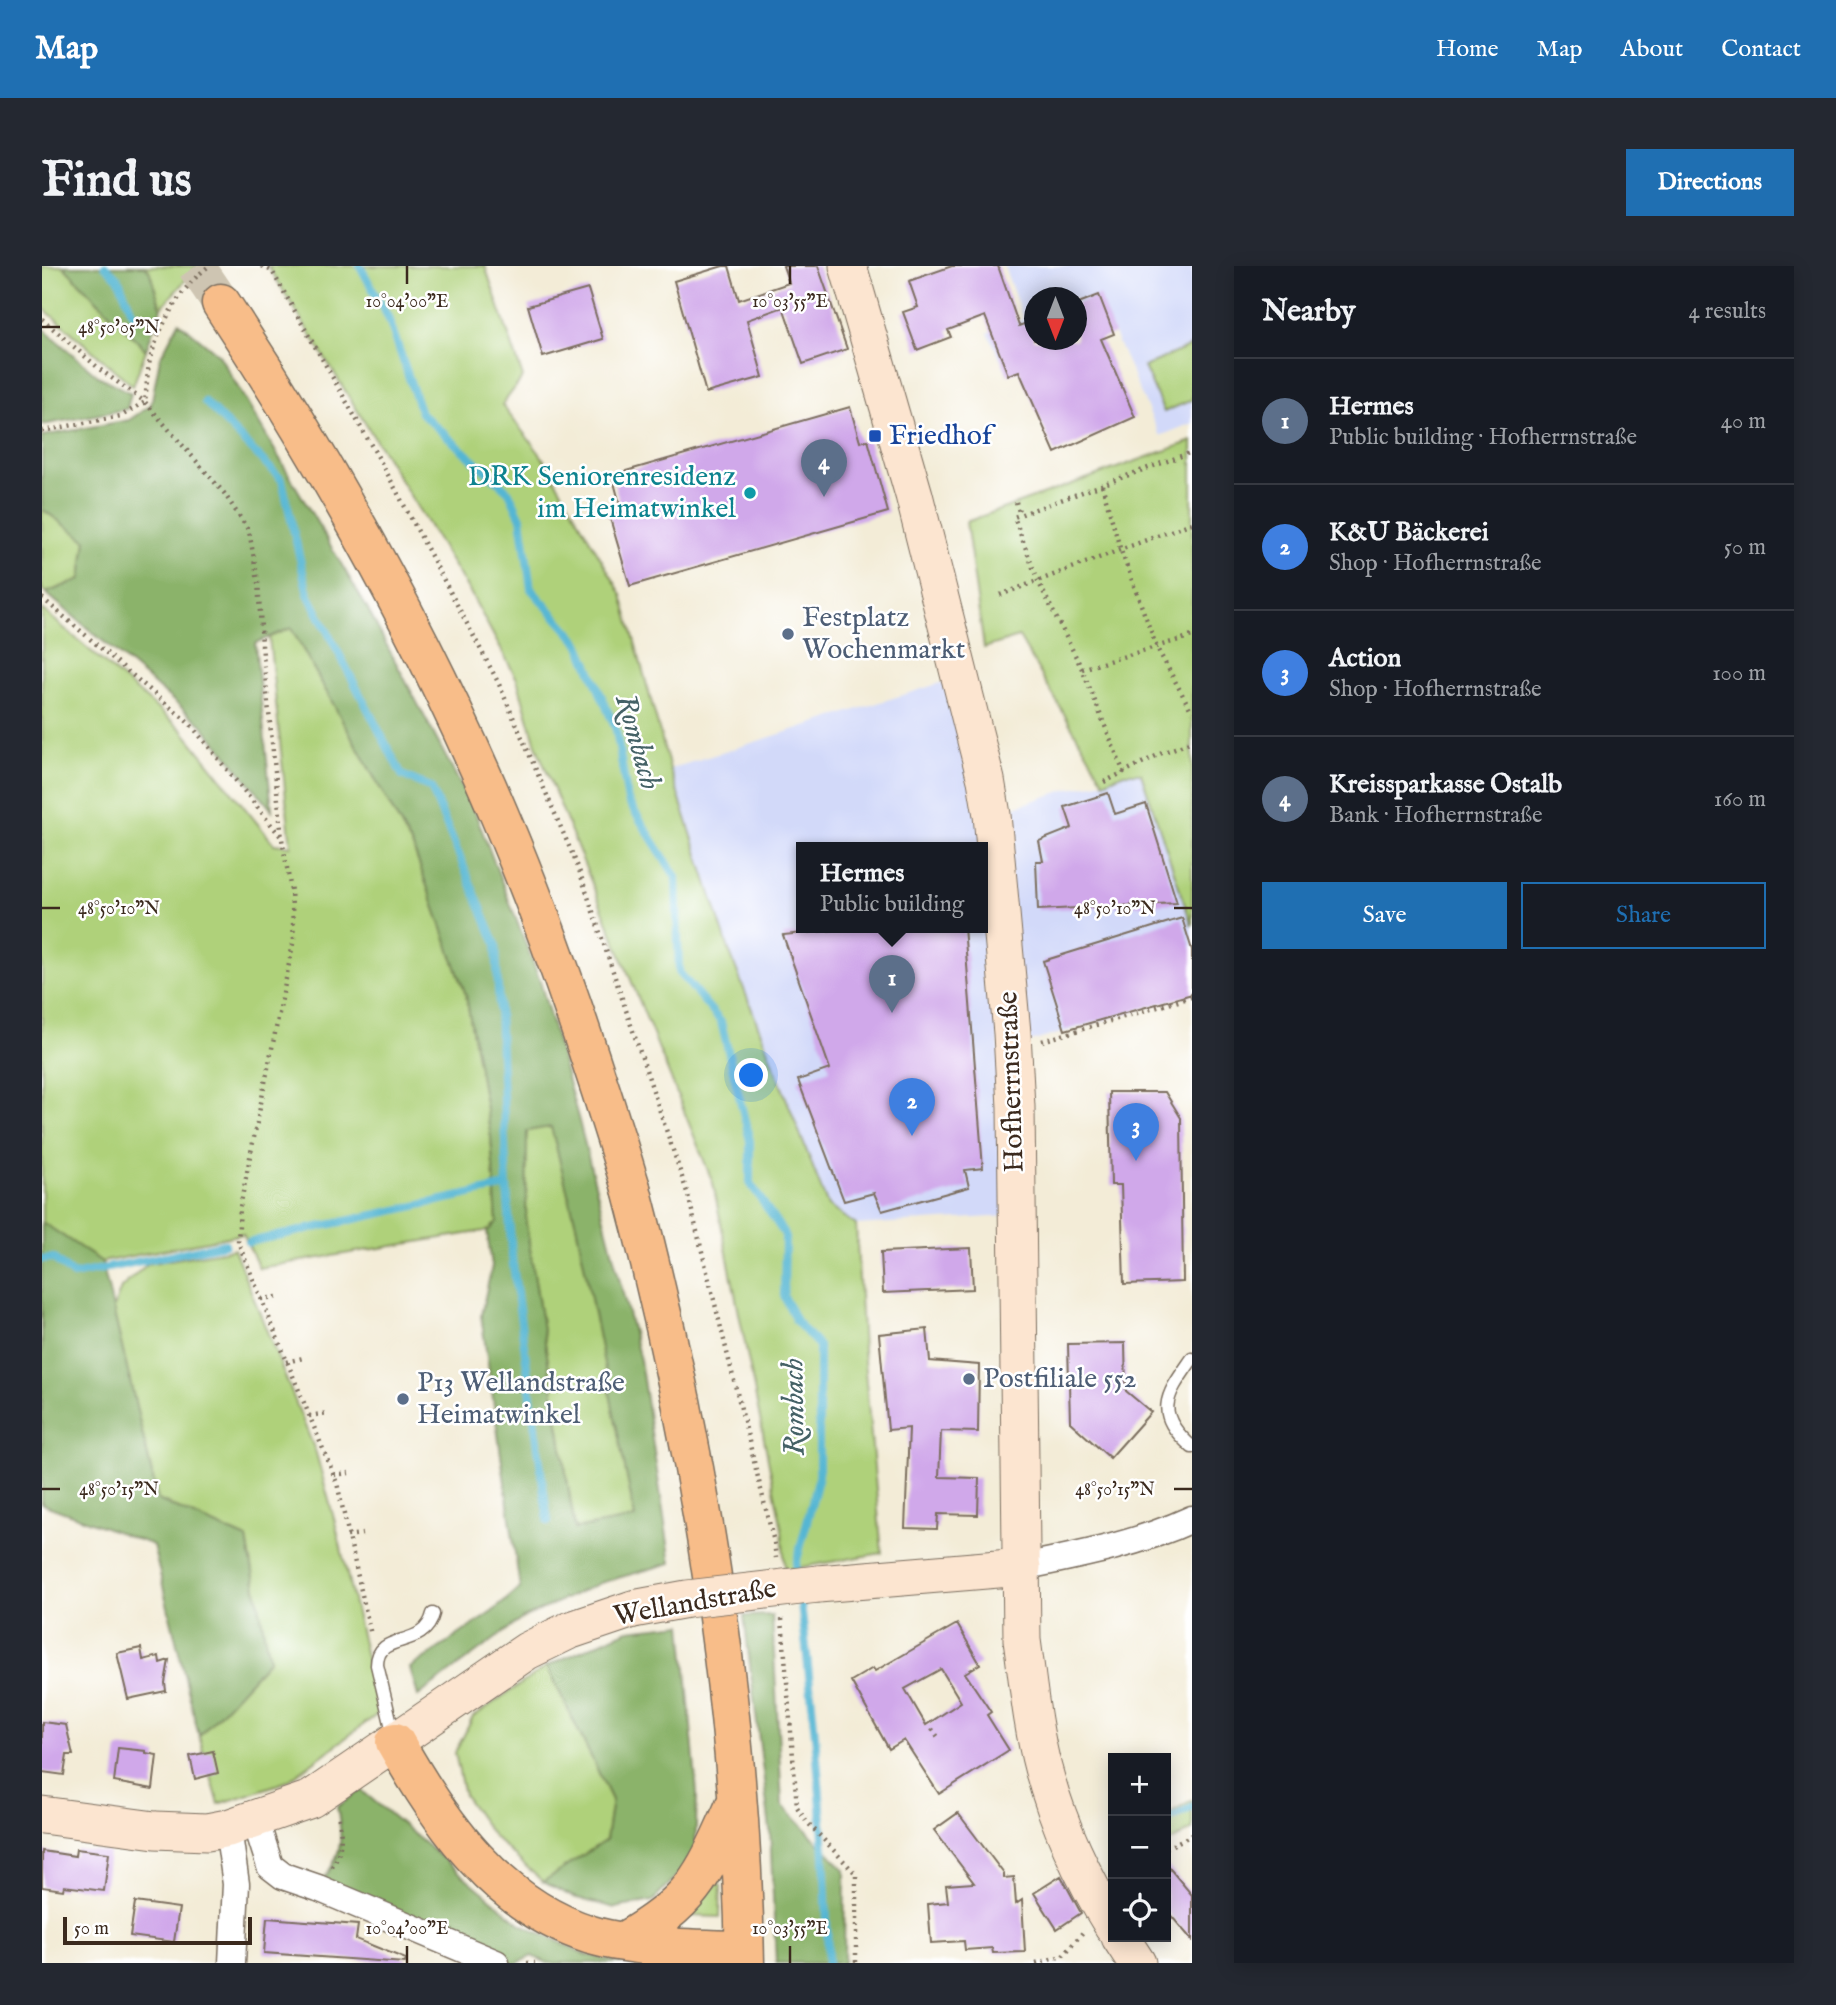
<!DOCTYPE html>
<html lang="en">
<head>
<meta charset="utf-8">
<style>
  :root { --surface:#171b24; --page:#242831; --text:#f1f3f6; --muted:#9ea1a6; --line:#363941; --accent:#1f6fb2 }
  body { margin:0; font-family:"IM FELL English",serif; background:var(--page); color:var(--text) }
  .controls { position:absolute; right:21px; bottom:21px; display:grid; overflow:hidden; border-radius:0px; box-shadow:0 4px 18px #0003 }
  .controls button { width:63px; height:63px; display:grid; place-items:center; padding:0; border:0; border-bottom:2px solid var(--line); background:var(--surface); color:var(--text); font:35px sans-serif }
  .compass { position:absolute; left:982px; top:21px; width:63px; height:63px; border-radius:50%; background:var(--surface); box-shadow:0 4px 18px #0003; rotate:180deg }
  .scale { position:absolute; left:21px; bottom:18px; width:189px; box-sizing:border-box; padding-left:7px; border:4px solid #3b2a1e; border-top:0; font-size:19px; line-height:24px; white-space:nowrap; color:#3b2a1e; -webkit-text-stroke:5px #fff; paint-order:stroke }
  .you { position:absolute; left:710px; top:810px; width:24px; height:24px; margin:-18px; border:5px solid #fff; border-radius:50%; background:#1a73e8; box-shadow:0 0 0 10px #1a73e833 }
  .badge { display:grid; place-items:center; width:46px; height:46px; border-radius:50%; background:var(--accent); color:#fff; font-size:23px; font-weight:700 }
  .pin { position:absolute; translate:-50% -58px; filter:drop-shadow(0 2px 4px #0008) }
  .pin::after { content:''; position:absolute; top:37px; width:24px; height:21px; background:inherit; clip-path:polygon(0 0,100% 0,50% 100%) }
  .popup { position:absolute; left:754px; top:576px; width:192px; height:91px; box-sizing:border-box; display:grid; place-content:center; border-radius:0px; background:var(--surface); filter:drop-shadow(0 2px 5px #0005); font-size:23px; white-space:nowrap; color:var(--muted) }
  .popup b { font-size:26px; color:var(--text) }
  .popup::after { content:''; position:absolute; left:50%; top:100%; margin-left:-14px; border:14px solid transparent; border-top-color:var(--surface) }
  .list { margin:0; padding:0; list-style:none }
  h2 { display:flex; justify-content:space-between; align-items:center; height:91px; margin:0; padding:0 28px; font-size:30px }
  h2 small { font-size:23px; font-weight:400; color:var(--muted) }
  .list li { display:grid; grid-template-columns:46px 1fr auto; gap:21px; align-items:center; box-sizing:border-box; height:126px; padding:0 28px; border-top:2px solid var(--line) }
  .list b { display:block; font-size:26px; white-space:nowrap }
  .list p { margin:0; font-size:23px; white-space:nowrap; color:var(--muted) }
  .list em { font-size:23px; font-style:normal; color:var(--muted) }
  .actions { display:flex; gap:14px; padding:21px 28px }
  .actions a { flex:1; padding:16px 0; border:2px solid var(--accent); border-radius:0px; text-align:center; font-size:24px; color:var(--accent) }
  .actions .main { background:var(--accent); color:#fff }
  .icon { flex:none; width:38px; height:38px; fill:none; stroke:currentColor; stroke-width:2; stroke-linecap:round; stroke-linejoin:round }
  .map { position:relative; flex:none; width:1150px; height:1697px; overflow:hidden; border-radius:0px }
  header { display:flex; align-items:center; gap:42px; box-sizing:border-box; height:98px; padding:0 35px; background:var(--accent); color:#fff }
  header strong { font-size:33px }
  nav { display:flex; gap:38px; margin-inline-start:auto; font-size:24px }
  .intro { display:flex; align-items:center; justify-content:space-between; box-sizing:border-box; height:168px; padding:0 42px }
  h1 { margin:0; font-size:49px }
  .button { padding:18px 32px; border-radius:0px; background:var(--accent); color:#fff; font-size:24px; font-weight:700 }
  main { display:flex; gap:42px; padding:0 42px }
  aside { flex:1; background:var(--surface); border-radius:0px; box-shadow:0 4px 18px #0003 }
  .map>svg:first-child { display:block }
  .built { fill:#d2d9f9; fill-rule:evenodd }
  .green { fill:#afd17a; stroke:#757e4c; stroke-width:2 }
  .forest { fill:#8bb36a; stroke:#636e44; stroke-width:2; fill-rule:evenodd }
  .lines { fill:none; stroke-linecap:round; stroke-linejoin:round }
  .stream { stroke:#54b6d3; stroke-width:8 }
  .building { fill:#d0a8ea; fill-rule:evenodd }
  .highway-tunnel { stroke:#cec5b2; stroke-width:38; stroke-dasharray:38 19; stroke-linecap:butt }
  .lane-casing { stroke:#7b6e5f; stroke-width:15 }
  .street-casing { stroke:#7b6e5f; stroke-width:29 }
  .secondary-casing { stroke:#7b6e5f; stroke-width:39 }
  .primary-casing { stroke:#7b6e5f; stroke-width:41 }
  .highway-casing { stroke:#7b6e5f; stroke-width:41 }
  .path { stroke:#7b6e5f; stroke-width:4.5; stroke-dasharray:2 5; stroke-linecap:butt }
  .lane { stroke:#fff; stroke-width:12 }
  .street { stroke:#fff; stroke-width:26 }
  .secondary { stroke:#fce5d0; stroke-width:37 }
  .primary { stroke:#f8bd89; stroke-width:38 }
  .highway { stroke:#f8bd89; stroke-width:38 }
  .secondary-bridge-casing { stroke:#7b6e5f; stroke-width:39; stroke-linecap:butt }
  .secondary-bridge { stroke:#fce5d0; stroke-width:37 }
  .ticks { fill:none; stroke:#3b2a1e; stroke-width:2.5 }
  .transit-dot { fill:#1a4fb4; stroke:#fff; stroke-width:2.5 }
  .culture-dot { fill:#0f9aa8; stroke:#fff; stroke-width:2.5 }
  .service-dot { fill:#5c6f8a; stroke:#fff; stroke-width:2.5 }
  .labels { text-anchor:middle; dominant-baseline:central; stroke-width:5; stroke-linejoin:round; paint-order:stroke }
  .transit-label { font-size:28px; fill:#164399; stroke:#fff; text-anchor:start }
  .culture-label { font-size:28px; fill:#0d838f; stroke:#fff; text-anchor:end }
  .service-label { font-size:28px; fill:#4e5e75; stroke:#fff; text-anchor:start }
  .street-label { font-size:28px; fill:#3b2a1e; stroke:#fff }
  .water-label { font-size:30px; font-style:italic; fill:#456266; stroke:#fff }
  .ticks-label { font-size:18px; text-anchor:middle; fill:#3b2a1e; stroke:#fff; stroke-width:5; stroke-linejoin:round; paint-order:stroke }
</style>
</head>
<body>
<header>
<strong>Map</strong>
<nav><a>Home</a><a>Map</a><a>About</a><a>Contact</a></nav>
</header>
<div class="intro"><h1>Find us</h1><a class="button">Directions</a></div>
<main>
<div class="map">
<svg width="1150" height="1697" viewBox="0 0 1150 1697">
  <rect width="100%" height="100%" fill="#fff"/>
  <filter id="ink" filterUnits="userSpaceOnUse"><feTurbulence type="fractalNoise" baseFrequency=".0143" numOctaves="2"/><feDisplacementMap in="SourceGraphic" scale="14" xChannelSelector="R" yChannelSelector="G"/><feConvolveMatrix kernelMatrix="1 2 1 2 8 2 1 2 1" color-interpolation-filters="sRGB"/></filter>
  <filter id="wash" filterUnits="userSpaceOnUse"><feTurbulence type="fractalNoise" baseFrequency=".00686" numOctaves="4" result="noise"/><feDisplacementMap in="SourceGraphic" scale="28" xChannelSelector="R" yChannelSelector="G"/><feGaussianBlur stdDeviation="1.57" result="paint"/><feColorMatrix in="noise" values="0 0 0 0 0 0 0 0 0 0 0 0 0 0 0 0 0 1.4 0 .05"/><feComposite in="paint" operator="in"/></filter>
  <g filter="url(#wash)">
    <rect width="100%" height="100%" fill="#f3ecd7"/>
    <path class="built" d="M 962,0 L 1150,0 L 1150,157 L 1118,170 L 1072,68 L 966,109 L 946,67 L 981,53 ZM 992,32 L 1034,32 L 1034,74 L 992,74 Z
      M 908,414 L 943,552 L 967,950 L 814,959 L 786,940 L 688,687 L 628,503 ZM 759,581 L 941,581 L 941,661 L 759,661 Z
      M 1082,507 L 1099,507 L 1150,660 L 1150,728 L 982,778 L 961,545 L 1023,524 L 1062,516 Z"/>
    <path class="green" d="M 0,0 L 21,0 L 104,84 L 91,120 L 0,41 Z
      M 102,0 L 156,0 L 119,42 L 107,4 Z
      M 226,0 L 443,0 L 481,111 L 460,139 L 499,189 L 580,329 L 628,503 L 688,687 L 786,940 L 814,959 L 821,1084 L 840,1287 L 743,1304 L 740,1263 L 671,917 L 494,479 L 475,413 L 429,328 Z
      M 1150,79 L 1150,134 L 1122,146 L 1102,101 Z
      M 1150,175 L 1150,660 L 1099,507 L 1082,507 L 1062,516 L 977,371 L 942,382 L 924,256 Z
      M 0,243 L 44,274 L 39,313 L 4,327 L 0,323 Z
      M 0,343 L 140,464 L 232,578 L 249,580 L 227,371 L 249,362 L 371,581 L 424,729 L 449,871 L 455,956 L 448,964 L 217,1002 L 201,968 L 60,996 L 0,956 Z
      M 509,860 L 534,958 L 594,1252 L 533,1263 L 484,958 L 485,865 Z
      M 192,983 L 274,1187 L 294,1260 L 337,1447 L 246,1515 L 177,1538 L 157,1470 L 227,1394 L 205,1273 L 116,1234 L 71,1043 L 79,1022 L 105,998 Z
      M 505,1400 L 570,1534 L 564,1574 L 501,1616 L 451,1570 L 422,1529 L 413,1487 L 431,1451 Z
      M 1150,1534 L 1150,1564 L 1124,1578 L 1124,1549 Z
      M 676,1617 L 679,1619 L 678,1651 L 649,1650 L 647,1645 Z"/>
    <path class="forest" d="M 21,0 L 102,0 L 107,4 L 119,42 L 104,84 Z
      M 137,56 L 177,89 L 325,342 L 432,544 L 498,715 L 537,855 L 598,1094 L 629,1297 L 558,1317 L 481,1352 L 376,1430 L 368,1402 L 450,1346 L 478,1322 L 439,1049 L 450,1000 L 445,966 L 455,956 L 449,871 L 424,729 L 371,581 L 249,362 L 213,377 L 230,544 L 160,459 L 4,327 L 39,313 L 44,274 L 0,243 L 0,170 L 87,154 L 109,139 L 118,92 ZM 509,861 L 534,958 L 593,1252 L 533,1263 L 484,958 L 485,865 Z
      M 0,62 L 56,110 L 89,127 L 85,143 L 0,159 Z
      M 0,956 L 60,996 L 116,1234 L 205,1273 L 227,1394 L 157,1470 L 111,1279 L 0,1238 Z
      M 730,1349 L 740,1539 L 803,1604 L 802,1697 L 734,1697 L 728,1564 L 702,1350 Z
      M 640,1358 L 655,1527 L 653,1591 L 611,1635 L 573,1642 L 531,1631 L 501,1616 L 564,1574 L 570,1534 L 505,1400 L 586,1364 Z
      M 319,1524 L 479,1658 L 545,1689 L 582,1697 L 506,1697 L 490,1690 L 475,1697 L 454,1697 L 276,1622 C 298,1589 303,1581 295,1541 Z"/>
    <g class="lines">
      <path class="stream" d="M 63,0 L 76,12 L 91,48
        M 318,0 L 346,51 L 379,147 L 467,226 L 479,252 L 489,323 L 537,377 L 574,464 L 586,535 L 634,611 L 637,706 L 679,756 L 708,875 L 708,917 L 743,969 L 742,1030 L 754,1055 L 777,1080 L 777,1210 L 754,1298 L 755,1310
        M 163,136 L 240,214 L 266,328 L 360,509 L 389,522 L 454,678 L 465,920 L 470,991 L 506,1255
        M 207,976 L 465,920
        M 0,993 L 11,992 L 31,1009 L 183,978
        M 758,1330 C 773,1452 784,1574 786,1697
        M 1124,1555 L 1150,1541"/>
    </g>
    <g id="blocks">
      <path class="building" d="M 681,0 L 687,0 L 697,34 L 747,17 L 741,0 L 776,0 L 805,83 L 761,98 L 741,41 L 705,54 L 721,111 L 664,127 L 632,15 Z
        M 910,0 L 956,0 L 977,60 L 992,54 L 992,74 L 1034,74 L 1034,38 L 1057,29 L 1072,68 L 1059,73 L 1093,151 L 1013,187 L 977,105 L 966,109 L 943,50 L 906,64 L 909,71 L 875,84 L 861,46 L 876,41 L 867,15 Z
        M 546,23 L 561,73 L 501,91 L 486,40 Z
        M 808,141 L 818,176 L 826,174 L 846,246 L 588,320 L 567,249 L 580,246 L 570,209 Z
        M 1066,527 L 1073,548 L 1104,538 L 1135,637 L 996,644 L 994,595 L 1001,595 L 997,575 L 1030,562 L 1023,541 Z
        M 1140,652 L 1150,684 L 1150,728 L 1023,764 L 1001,695 Z
        M 821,661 L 922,661 L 941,902 L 923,904 L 927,921 L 840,945 L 832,927 L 802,935 L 756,814 L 788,803 L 741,669 Z
        M 1067,826 L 1123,826 L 1139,852 L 1141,1016 L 1082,1018 L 1079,919 L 1069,919 Z
        M 929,982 L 931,1023 L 841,1027 L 839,986 Z
        M 885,1063 L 888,1095 L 937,1099 L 936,1166 L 899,1165 L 897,1211 L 937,1212 L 936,1249 L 896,1248 L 895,1263 L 863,1262 L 867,1162 L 846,1164 L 837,1068 Z
        M 1083,1077 L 1084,1125 L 1109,1146 L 1068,1192 L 1028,1156 L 1026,1078 Z
        M 915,1358 L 938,1398 L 923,1407 L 949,1446 L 945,1449 L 967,1484 L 897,1528 L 862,1474 L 847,1483 L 809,1415 L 831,1402 L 833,1405 ZM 899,1403 L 919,1436 L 884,1459 L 863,1423 Z
        M 99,1382 L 101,1394 L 117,1390 L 118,1397 L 127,1394 L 123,1417 L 124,1425 L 86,1433 L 75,1387 Z
        M 0,1456 L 24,1459 L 31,1489 L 25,1489 L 22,1509 L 0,1506 Z
        M 76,1482 L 104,1485 L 104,1487 L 115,1489 L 111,1523 L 72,1516 Z
        M 171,1485 L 176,1507 L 153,1513 L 148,1490 Z
        M 916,1547 L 962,1608 L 962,1612 L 972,1611 L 974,1638 L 980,1634 L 983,1686 L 951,1687 L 950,1682 L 923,1684 L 922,1675 L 889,1677 L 886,1638 L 906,1636 L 904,1619 L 932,1617 L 892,1564 Z
        M 34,1583 L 67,1587 L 62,1625 L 22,1620 L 21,1624 L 0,1621 L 0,1585 L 33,1590 Z
        M 1124,1598 L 1150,1629 L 1150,1674 L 1124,1644 Z
        M 1019,1610 L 1039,1647 L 1015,1663 L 992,1627 Z
        M 93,1636 L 137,1642 L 132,1676 L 88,1670 Z
        M 225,1652 L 316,1659 L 314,1673 L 364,1693 L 363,1697 L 222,1687 Z"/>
    </g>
  </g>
  <g filter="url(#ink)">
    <use href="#blocks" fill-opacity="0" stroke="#7b6e5f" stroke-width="2"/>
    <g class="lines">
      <path class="highway-tunnel" d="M 154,0 L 179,37"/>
      <g class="lane-casing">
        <path id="lane" d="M 1150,1093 C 1125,1129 1110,1146 1150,1181
          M 352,1470 L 335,1399 C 335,1364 382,1385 391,1348"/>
      </g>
      <g class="street-casing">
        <path id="street" d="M 980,1301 C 1039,1289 1096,1278 1150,1253
          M 213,1553 L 228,1600 L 241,1610 L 276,1622 L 454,1697
          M 186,1562 L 194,1618 L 190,1697"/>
      </g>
      <g class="secondary-casing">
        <path id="secondary" d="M 806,0 L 872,229 L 944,514 L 950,549 L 970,767 L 974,841 L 980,1374 C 986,1417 990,1461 1001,1502 C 1016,1558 1041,1612 1071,1660
          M 776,1318 L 980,1301
          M 0,1549 L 113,1564 L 165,1566 L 186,1562 L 269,1533 L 485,1385 L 526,1365 L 591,1343
          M 1078,1671 L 1095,1697"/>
      </g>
      <g class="primary-casing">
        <path id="primary" d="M 589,922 C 656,1176 699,1434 703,1697
          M 353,1476 C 399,1558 456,1640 549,1669 C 595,1682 655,1683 702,1684
          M 582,1675 C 652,1635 661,1610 693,1539"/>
      </g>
      <g class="highway-casing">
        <path id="highway" d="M 179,37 C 286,199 381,369 457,548 C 509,670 551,795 589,922"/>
      </g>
      <path class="path" d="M 220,0 L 230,5 L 345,207 L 456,416 L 536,601 L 646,929 L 732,1276 L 734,1292
        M 0,53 L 60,105 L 103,136 L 182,227 L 207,265 L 216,315 L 220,379 L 240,573 L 249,625 L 252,673 L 198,941 L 196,976 L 295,1217 L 329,1369
        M 0,165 L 79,150 L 103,136 C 105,120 105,101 110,87 C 121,54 139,21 167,0
        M 1060,219 L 1078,282 L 1115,382 L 1150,446
        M 974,236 L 978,249
        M 958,329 L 1150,257
        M 0,332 L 149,459 L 240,572
        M 1040,403 L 1150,370
        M 1082,507 L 1040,403 L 996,315 L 972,251 L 1150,186
        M 1062,516 L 1122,486 L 1150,476
        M 1000,775 L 1150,731
        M 219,1033 L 235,1031
        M 244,1096 L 261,1092
        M 267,1150 L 286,1147
        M 292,1209 L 307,1207
        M 305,1270 L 320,1268
        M 740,1353 L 755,1541 L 766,1557 L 814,1608 L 814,1697
        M 890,1463 L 896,1471
        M 1124,1582 L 1150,1569
        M 290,1601 C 301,1584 300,1567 296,1549
        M 485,1697 L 493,1697
        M 994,1697 L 1021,1690 L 1041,1666"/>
      <use href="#lane" class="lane"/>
      <use href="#street" class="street"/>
      <use href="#secondary" class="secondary"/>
      <use href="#primary" class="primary"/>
      <use href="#highway" class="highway"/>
      <g class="secondary-bridge-casing">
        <path id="secondary-bridge" d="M 591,1343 L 645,1333 L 776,1318"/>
      </g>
      <use href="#secondary-bridge" class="secondary-bridge"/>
    </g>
  </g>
  <path class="ticks" d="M 365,0 L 365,18M 748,0 L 748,18M 0,61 L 18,61M 0,642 L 18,642M 1132,642 L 1150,642M 0,1223 L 18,1223M 1132,1223 L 1150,1223M 365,1680 L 365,1697M 748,1680 L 748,1697"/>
  <rect class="transit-dot" x="826" y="163" width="14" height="14" rx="3.5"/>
  <circle class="culture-dot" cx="708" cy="227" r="7"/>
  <g class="service-dot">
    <circle cx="746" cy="368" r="7"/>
    <circle cx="927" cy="1113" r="7"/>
    <circle cx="361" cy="1133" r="7"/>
  </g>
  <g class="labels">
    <g class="transit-label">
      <text x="847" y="170">Friedhof</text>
    </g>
    <g class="culture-label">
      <text x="694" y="211">DRK Seniorenresidenz<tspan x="694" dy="32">im Heimatwinkel</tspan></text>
    </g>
    <g class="service-label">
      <text x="760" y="352">Festplatz<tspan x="760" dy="32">Wochenmarkt</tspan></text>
      <text x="941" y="1113">Postfiliale 552</text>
      <text x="375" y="1117">P13 Wellandstraße<tspan x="375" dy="32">Heimatwinkel</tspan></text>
    </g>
    <g class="street-label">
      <text transform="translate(970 816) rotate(-92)">Hofherrnstraße</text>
      <text transform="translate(653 1337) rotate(-10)">Wellandstraße</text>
    </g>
    <g class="water-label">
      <text transform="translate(595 476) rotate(74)">Rombach</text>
      <text transform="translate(753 1141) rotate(-91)">Rombach</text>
    </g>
  </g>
  <g class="ticks-label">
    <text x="365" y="41">10°04'00"E</text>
    <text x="748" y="41">10°03'55"E</text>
    <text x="77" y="67">48°50'05"N</text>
    <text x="1073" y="648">48°50'10"N</text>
    <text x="77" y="648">48°50'10"N</text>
    <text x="1073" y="1229">48°50'15"N</text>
    <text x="77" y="1229">48°50'15"N</text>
    <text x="365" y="1668">10°04'00"E</text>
    <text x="748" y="1668">10°03'55"E</text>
  </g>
</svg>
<div class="controls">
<button>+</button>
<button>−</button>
<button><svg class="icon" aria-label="locate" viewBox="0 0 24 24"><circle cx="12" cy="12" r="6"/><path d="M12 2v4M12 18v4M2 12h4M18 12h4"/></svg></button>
</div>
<svg class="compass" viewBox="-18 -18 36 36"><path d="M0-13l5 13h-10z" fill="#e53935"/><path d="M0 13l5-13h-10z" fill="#9ea1a6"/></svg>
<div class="scale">50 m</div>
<div class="you"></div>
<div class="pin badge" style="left:850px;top:747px;background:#5c6f8a">1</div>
<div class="popup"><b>Hermes</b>Public building</div>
<div class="pin badge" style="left:870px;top:870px;background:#3f7fe0">2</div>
<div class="pin badge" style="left:1094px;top:895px;background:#3f7fe0">3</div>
<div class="pin badge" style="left:782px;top:231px;background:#5c6f8a">4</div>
</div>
<aside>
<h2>Nearby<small>4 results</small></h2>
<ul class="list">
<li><span class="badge" style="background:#5c6f8a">1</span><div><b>Hermes</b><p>Public building · Hofherrnstraße</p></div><em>40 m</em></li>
<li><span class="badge" style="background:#3f7fe0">2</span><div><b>K&amp;U Bäckerei</b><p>Shop · Hofherrnstraße</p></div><em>50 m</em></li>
<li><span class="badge" style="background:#3f7fe0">3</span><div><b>Action</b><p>Shop · Hofherrnstraße</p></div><em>100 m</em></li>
<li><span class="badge" style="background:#5c6f8a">4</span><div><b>Kreissparkasse Ostalb</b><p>Bank · Hofherrnstraße</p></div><em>160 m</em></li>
</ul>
<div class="actions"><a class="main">Save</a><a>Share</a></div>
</aside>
</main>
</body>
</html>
